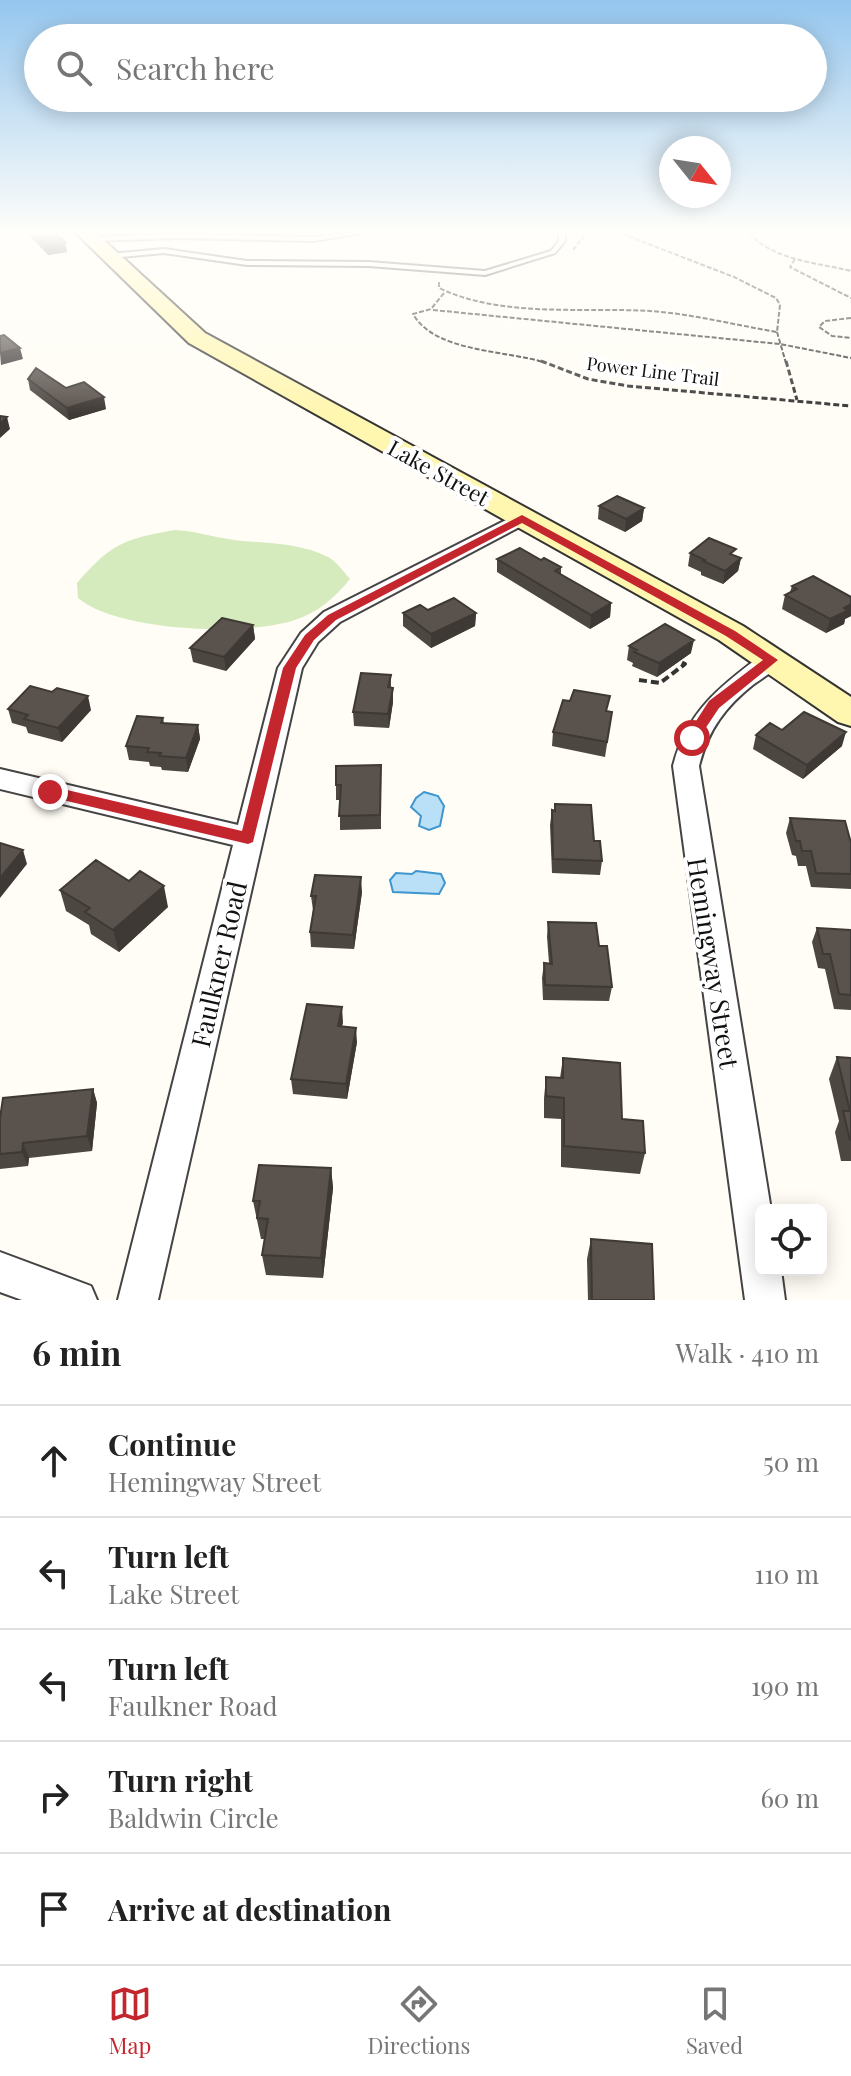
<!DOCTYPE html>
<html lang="en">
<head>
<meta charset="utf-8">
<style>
  :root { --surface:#fff; --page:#f6f6f6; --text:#222; --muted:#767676; --line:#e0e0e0; --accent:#c4262e }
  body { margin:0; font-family:"Playfair Display",serif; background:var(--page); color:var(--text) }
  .controls { position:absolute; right:24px; bottom:24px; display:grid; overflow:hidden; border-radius:12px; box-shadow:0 4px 20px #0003 }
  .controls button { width:72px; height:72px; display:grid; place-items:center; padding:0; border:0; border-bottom:2px solid var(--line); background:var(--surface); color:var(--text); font:40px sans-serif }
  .compass { position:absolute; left:659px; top:136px; width:72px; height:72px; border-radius:50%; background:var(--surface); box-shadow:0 4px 20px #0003; rotate:120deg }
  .stop { position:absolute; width:24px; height:24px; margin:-18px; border:6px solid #c4262e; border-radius:50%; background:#fff }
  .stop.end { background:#c4262e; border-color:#fff; box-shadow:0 2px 8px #0008 }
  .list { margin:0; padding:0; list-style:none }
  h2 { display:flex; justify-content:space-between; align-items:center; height:104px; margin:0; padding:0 32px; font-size:34px }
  h2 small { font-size:26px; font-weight:400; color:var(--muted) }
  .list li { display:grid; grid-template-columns:52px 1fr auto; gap:24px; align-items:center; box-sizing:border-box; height:112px; padding:0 32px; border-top:2px solid var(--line) }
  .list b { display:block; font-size:30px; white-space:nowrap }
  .list p { margin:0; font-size:26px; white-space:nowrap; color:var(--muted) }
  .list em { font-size:26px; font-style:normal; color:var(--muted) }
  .icon { flex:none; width:44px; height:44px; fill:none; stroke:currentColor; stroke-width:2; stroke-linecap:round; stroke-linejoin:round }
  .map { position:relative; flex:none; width:851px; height:1300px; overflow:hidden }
  .search { position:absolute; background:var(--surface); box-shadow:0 4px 20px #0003; left:24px; right:24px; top:24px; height:88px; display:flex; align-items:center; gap:20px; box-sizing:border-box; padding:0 28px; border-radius:44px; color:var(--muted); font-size:30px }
  .sheet { height:664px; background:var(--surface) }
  nav { display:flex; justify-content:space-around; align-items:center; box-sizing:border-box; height:112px; border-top:2px solid var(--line); background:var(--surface); font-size:22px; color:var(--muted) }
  nav a { display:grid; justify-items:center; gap:4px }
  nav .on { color:var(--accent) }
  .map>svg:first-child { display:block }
  .green { fill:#d5ebbd }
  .water { fill:#b9e0f7; stroke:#3f96cf; stroke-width:2 }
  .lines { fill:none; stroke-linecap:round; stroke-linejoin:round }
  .lane-casing { stroke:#444; stroke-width:4 }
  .street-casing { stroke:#444; stroke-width:4 }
  .secondary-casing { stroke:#333; stroke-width:4 }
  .path-far2 { stroke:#333; stroke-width:2; stroke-dasharray:5 2; stroke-linecap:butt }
  .path-far1 { stroke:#333; stroke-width:3; stroke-dasharray:6 3; stroke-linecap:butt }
  .path { stroke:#333; stroke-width:4; stroke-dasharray:8 4; stroke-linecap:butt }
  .lane { fill:#fff; fill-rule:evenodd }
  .street { fill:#fff; fill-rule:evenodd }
  .secondary { fill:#fff6b0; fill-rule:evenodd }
  .wall { fill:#4d4742 }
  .shaded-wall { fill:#3f3936 }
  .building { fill:#5a524d; stroke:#3f3936; stroke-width:2 }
  .route { fill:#c4262e }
  .labels { text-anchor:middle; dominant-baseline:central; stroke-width:8; stroke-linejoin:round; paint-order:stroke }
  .far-street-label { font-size:18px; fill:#111; stroke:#fff }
  .street-label { font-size:22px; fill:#111; stroke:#fff }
  .near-street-label { font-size:26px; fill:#111; stroke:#fff }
</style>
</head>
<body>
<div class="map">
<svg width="851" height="1300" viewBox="0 0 851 1300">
  <rect width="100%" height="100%" fill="#fffdf5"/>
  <path class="green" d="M 175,530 C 198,531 219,539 243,541 C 270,543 303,544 328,557 C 336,561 344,572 350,579 C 336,596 323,608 303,617 C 256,638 117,632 78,598 L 77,583 C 111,544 123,539 175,530 Z"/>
  <path class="water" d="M 424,792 L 438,796 L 444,806 L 440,826 L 429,830 L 419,826 L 421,816 L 411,807 L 416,798 Z
    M 416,871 L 441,874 L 445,883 L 439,894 L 393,892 L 390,880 L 396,873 L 412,874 Z"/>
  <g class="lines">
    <g class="lane-casing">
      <path id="lane" d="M 346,233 L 361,233 L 314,241 L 180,238 L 92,241 L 89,239 L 92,237 L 180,234 L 314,237 Z
        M 559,233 L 565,233 L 565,241 L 555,253 L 485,275 L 369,266 L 247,265 L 164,253 L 110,258 L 107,256 L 110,254 L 164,249 L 247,261 L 369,262 L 485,271 L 551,251 L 559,241 Z"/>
    </g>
    <g class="street-casing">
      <path id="street" d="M 522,512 L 529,514 L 532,518 L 529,522 L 340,622 L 318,642 L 302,668 L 158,1300 L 118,1300 L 233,845 L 0,789 L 0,769 L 238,825 L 278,668 L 301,633 L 324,612 Z
        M 771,652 L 780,655 L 783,660 C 776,670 764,677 754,684 C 725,707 708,730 699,766 L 771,1210 L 761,1210 L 761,1270 L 781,1270 L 785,1300 L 745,1300 L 673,766 C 686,713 720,686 762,655 Z
        M 0,1252 L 91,1286 L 97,1300 L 22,1300 L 0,1292 Z"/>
    </g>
    <g class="secondary-casing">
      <path id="secondary" d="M 76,233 L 96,233 L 205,333 L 743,626 L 851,697 L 851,726 L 838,722 L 719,640 L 189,343 Z"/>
    </g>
    <path class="path-far2" d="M 749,233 C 775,261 815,262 851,271
      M 573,250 L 586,233
      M 795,259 L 790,267 L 851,298
      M 439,282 L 439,288 C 502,318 582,307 650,311 C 693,314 735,325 777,332 L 780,305 L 776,298 L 734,277 L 620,233
      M 444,293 L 431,309 L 413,314 C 435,353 508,350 546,363
      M 433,310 L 780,344 L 851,358
      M 851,318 L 825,321 L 819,327 L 832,336 L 851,338
      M 777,332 L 786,363"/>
    <path class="path-far1" d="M 541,361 L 588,379 L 628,386 L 851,406
      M 786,361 L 797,400"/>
    <path class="path" d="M 639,680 L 660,683 L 685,664 L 681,662"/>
    <use href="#lane" class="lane"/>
    <use href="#street" class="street"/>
    <use href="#secondary" class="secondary"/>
  </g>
  <path class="wall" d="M 27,233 L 56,233 L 67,252 L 48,255 Z
    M 28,379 L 106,409 L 69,420 L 30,390 Z
    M 599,506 L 644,508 L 642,521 L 625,532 L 598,519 Z
    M 690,553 L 735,555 L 741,558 L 738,571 L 723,584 L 701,575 L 701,572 L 688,566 Z
    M 497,559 L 541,560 L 561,567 L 561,574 L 611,603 L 610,617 L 590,629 L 497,572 Z
    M 792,586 L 851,597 L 851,616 L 845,619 L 844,624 L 826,633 L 782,609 L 785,595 L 790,592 Z
    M 428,610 L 476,613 L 475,626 L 431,648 L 403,626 L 403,613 Z
    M 253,625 L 255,639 L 226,671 L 193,662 L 190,648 Z
    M 629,646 L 691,653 L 657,677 L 632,666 L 633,663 L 627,660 Z
    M 391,675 L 391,688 L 393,702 L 389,728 L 354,726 L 353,712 Z
    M 52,692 L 91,710 L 62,742 L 28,733 L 26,727 L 12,723 L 8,709 Z
    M 608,711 L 612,712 L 605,757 L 552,746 L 553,732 Z
    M 163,718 L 164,723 L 198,725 L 200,739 L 188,772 L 162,770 L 161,767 L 150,766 L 149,762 L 129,760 L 126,746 Z
    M 756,735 L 842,746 L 803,779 L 753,749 Z
    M 381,780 L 381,829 L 340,830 L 340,800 L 336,800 L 336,785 Z
    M 555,804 L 594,841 L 602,861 L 600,875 L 552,873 L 550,825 L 552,810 L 554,811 Z
    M 790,818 L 851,843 L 851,889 L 811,887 L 806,866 L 798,866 L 796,856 L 792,855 L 786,833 Z
    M 60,890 L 168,907 L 119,952 L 91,934 L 89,925 L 66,911 Z
    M 362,892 L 354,949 L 311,947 L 310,932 L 313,910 L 311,896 Z
    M 548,922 L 599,946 L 612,987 L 609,1001 L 543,1000 L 542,978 L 544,963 L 549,963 L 547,937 Z
    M 817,928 L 851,930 L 851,1010 L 834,1009 L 825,969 L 818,968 L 812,942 Z
    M 343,1022 L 342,1026 L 357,1042 L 347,1099 L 293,1094 L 291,1079 Z
    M 837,1057 L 851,1058 L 851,1161 L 841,1161 L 835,1132 L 839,1121 L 829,1079 Z
    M 563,1058 L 622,1119 L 645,1153 L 640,1174 L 561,1167 L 561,1119 L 544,1118 L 544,1098 L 546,1077 L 560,1078 Z
    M 93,1089 L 97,1103 L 92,1151 L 29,1158 L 28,1166 L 0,1169 L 0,1118 Z
    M 331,1168 L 333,1188 L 323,1278 L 266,1275 L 262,1255 L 265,1239 L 261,1239 L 253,1201 Z
    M 591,1239 L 654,1300 L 588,1300 L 587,1259 Z"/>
  <path class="shaded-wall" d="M 65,242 L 67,252 L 48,255 L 46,245 Z
    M 20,348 L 23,359 L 1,365 L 0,353 Z
    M 104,397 L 106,409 L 69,420 L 67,408 Z
    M 7,417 L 10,429 L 0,438 L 0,424 Z
    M 644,508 L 642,521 L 625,532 L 626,519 Z
    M 741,558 L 738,571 L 723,584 L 725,571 Z
    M 611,603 L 610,617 L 590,629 L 591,615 Z
    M 851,604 L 851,616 L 845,619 L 844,624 L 826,633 L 830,619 L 844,608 Z
    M 476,613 L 475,626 L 431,648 L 431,634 Z
    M 253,625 L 255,639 L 226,671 L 224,657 Z
    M 694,640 L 691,653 L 657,677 L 659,663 Z
    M 393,688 L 393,702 L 389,728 L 388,714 Z
    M 88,696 L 91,710 L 62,742 L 58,728 Z
    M 198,725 L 200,739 L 188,772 L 186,758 Z
    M 846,732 L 842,746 L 803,779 L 807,765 Z
    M 23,850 L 27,864 L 0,898 L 0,878 Z
    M 361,877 L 362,892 L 354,949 L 353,935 Z
    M 164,886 L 168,907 L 119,952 L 113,930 Z
    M 342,1007 L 343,1022 L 339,1041 L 338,1026 Z
    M 356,1028 L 357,1042 L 347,1099 L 346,1084 Z
    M 93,1089 L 97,1103 L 92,1151 L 87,1136 Z
    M 23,1143 L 29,1158 L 28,1166 L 22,1152 Z
    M 331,1168 L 333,1188 L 323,1278 L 321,1258 Z"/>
  <path class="building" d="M 33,233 L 56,233 L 65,242 L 46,245 Z
    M 4,335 L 20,348 L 0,353 L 0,336 Z
    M 36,368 L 66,388 L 84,382 L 104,397 L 67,408 L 28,379 Z
    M 0,416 L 7,417 L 0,424 Z
    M 617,496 L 644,508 L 626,519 L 599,506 Z
    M 709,538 L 736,549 L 730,554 L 741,558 L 725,571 L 703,561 L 705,560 L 690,553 Z
    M 520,548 L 541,560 L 544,558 L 561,567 L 555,571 L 611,603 L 591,615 L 497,559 Z
    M 813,576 L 851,597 L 851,604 L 844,608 L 847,611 L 830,619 L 785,595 L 797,589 L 792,586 Z
    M 454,598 L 476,613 L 431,634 L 403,613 L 420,605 L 428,610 Z
    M 222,618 L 253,625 L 224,657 L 190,648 Z
    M 665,624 L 694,640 L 659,663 L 634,652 L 637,650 L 629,646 Z
    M 361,673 L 391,675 L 388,687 L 393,688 L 388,714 L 353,712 Z
    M 30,686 L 52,692 L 57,688 L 88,696 L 58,728 L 24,719 L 28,715 L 8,709 Z
    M 574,690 L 610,696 L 606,711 L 612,712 L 607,742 L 553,732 L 563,700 L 570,701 Z
    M 804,712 L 846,732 L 807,765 L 756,735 L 770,723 L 782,730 Z
    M 137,716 L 163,718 L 161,723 L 198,725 L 186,758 L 159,756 L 161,753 L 147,752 L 149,748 L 126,746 Z
    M 381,765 L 380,815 L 339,816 L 341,785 L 336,785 L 336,766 Z
    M 555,804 L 591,805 L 594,841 L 600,841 L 602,861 L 553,859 L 552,810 L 555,811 Z
    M 790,818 L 845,821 L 851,843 L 851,874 L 816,873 L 811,851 L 802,851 L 800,841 L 796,841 Z
    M 0,843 L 23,850 L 0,878 Z
    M 96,860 L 129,881 L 140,871 L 164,886 L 113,930 L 85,912 L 90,908 L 60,890 Z
    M 315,875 L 361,877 L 353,935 L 310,932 L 316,896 L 311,896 Z
    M 548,922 L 596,923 L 599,946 L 607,946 L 612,987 L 545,985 L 544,963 L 552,964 Z
    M 817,928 L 851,930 L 851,995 L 839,994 L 830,954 L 823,954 Z
    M 307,1004 L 342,1007 L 338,1026 L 356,1028 L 346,1084 L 291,1079 Z
    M 837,1057 L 851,1058 L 851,1140 L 850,1140 L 843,1111 L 850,1111 Z
    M 563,1058 L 620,1063 L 622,1119 L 643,1121 L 645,1153 L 564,1146 L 564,1098 L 546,1096 L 546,1077 L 563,1078 Z
    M 93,1089 L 87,1136 L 23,1143 L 22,1152 L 0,1154 L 0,1118 L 3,1098 Z
    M 259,1165 L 331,1168 L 321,1258 L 262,1255 L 268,1219 L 257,1218 L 260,1201 L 253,1201 Z
    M 591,1239 L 652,1244 L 654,1300 L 592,1300 Z"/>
  <linearGradient id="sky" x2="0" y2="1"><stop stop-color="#95c6ee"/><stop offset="0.56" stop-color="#fffefa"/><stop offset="1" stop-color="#fffefa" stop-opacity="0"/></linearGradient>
  <rect width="851" height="415" fill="url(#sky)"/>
  <path class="route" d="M 522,515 L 735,631 L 778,660 L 719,708 L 697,741 L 687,741 L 685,738 L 709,701 L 763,660 L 726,636 L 522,523 L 336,620 L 314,640 L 296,668 L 253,842 L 248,844 L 50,797 L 43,792 L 50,786 L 242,831 L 283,668 L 305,635 L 328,615 Z"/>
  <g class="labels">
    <g class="far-street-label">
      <text transform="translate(653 371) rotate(7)">Power Line Trail</text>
    </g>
    <g class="street-label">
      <text transform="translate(439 472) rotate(29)">Lake Street</text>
    </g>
    <g class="near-street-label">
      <text transform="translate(714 963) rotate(81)">Hemingway Street</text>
      <text transform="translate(218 964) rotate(-77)">Faulkner Road</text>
    </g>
  </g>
</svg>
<div class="controls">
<button><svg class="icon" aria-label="locate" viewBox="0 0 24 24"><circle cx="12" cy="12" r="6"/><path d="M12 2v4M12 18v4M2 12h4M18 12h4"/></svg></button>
</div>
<svg class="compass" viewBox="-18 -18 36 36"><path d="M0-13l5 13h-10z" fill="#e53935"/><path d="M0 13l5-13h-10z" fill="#767676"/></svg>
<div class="stop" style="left:692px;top:738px"></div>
<div class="stop end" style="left:50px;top:792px"></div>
<div class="search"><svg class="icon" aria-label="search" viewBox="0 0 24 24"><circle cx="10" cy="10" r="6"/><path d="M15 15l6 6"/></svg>Search here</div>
</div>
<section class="sheet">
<h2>6 min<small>Walk · 410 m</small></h2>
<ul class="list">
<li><svg class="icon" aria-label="ahead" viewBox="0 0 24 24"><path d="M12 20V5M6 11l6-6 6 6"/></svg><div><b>Continue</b><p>Hemingway Street</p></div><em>50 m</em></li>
<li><svg class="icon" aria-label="left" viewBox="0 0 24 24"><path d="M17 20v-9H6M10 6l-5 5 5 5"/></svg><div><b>Turn left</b><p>Lake Street</p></div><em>110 m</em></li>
<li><svg class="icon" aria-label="left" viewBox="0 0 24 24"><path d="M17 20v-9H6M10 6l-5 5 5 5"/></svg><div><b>Turn left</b><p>Faulkner Road</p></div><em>190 m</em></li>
<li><svg class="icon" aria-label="right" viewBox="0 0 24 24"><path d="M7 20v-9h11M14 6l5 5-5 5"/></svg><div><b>Turn right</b><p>Baldwin Circle</p></div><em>60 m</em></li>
<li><svg class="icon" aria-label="arrive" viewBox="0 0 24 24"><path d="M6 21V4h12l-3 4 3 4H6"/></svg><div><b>Arrive at destination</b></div></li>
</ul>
</section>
<nav>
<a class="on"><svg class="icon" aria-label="map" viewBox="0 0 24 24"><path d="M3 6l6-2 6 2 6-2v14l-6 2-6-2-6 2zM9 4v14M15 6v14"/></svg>Map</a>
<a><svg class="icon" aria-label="directions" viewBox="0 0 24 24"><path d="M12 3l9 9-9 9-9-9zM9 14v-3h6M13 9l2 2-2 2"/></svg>Directions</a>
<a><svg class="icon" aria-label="saved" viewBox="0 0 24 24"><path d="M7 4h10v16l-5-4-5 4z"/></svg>Saved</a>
</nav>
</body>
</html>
